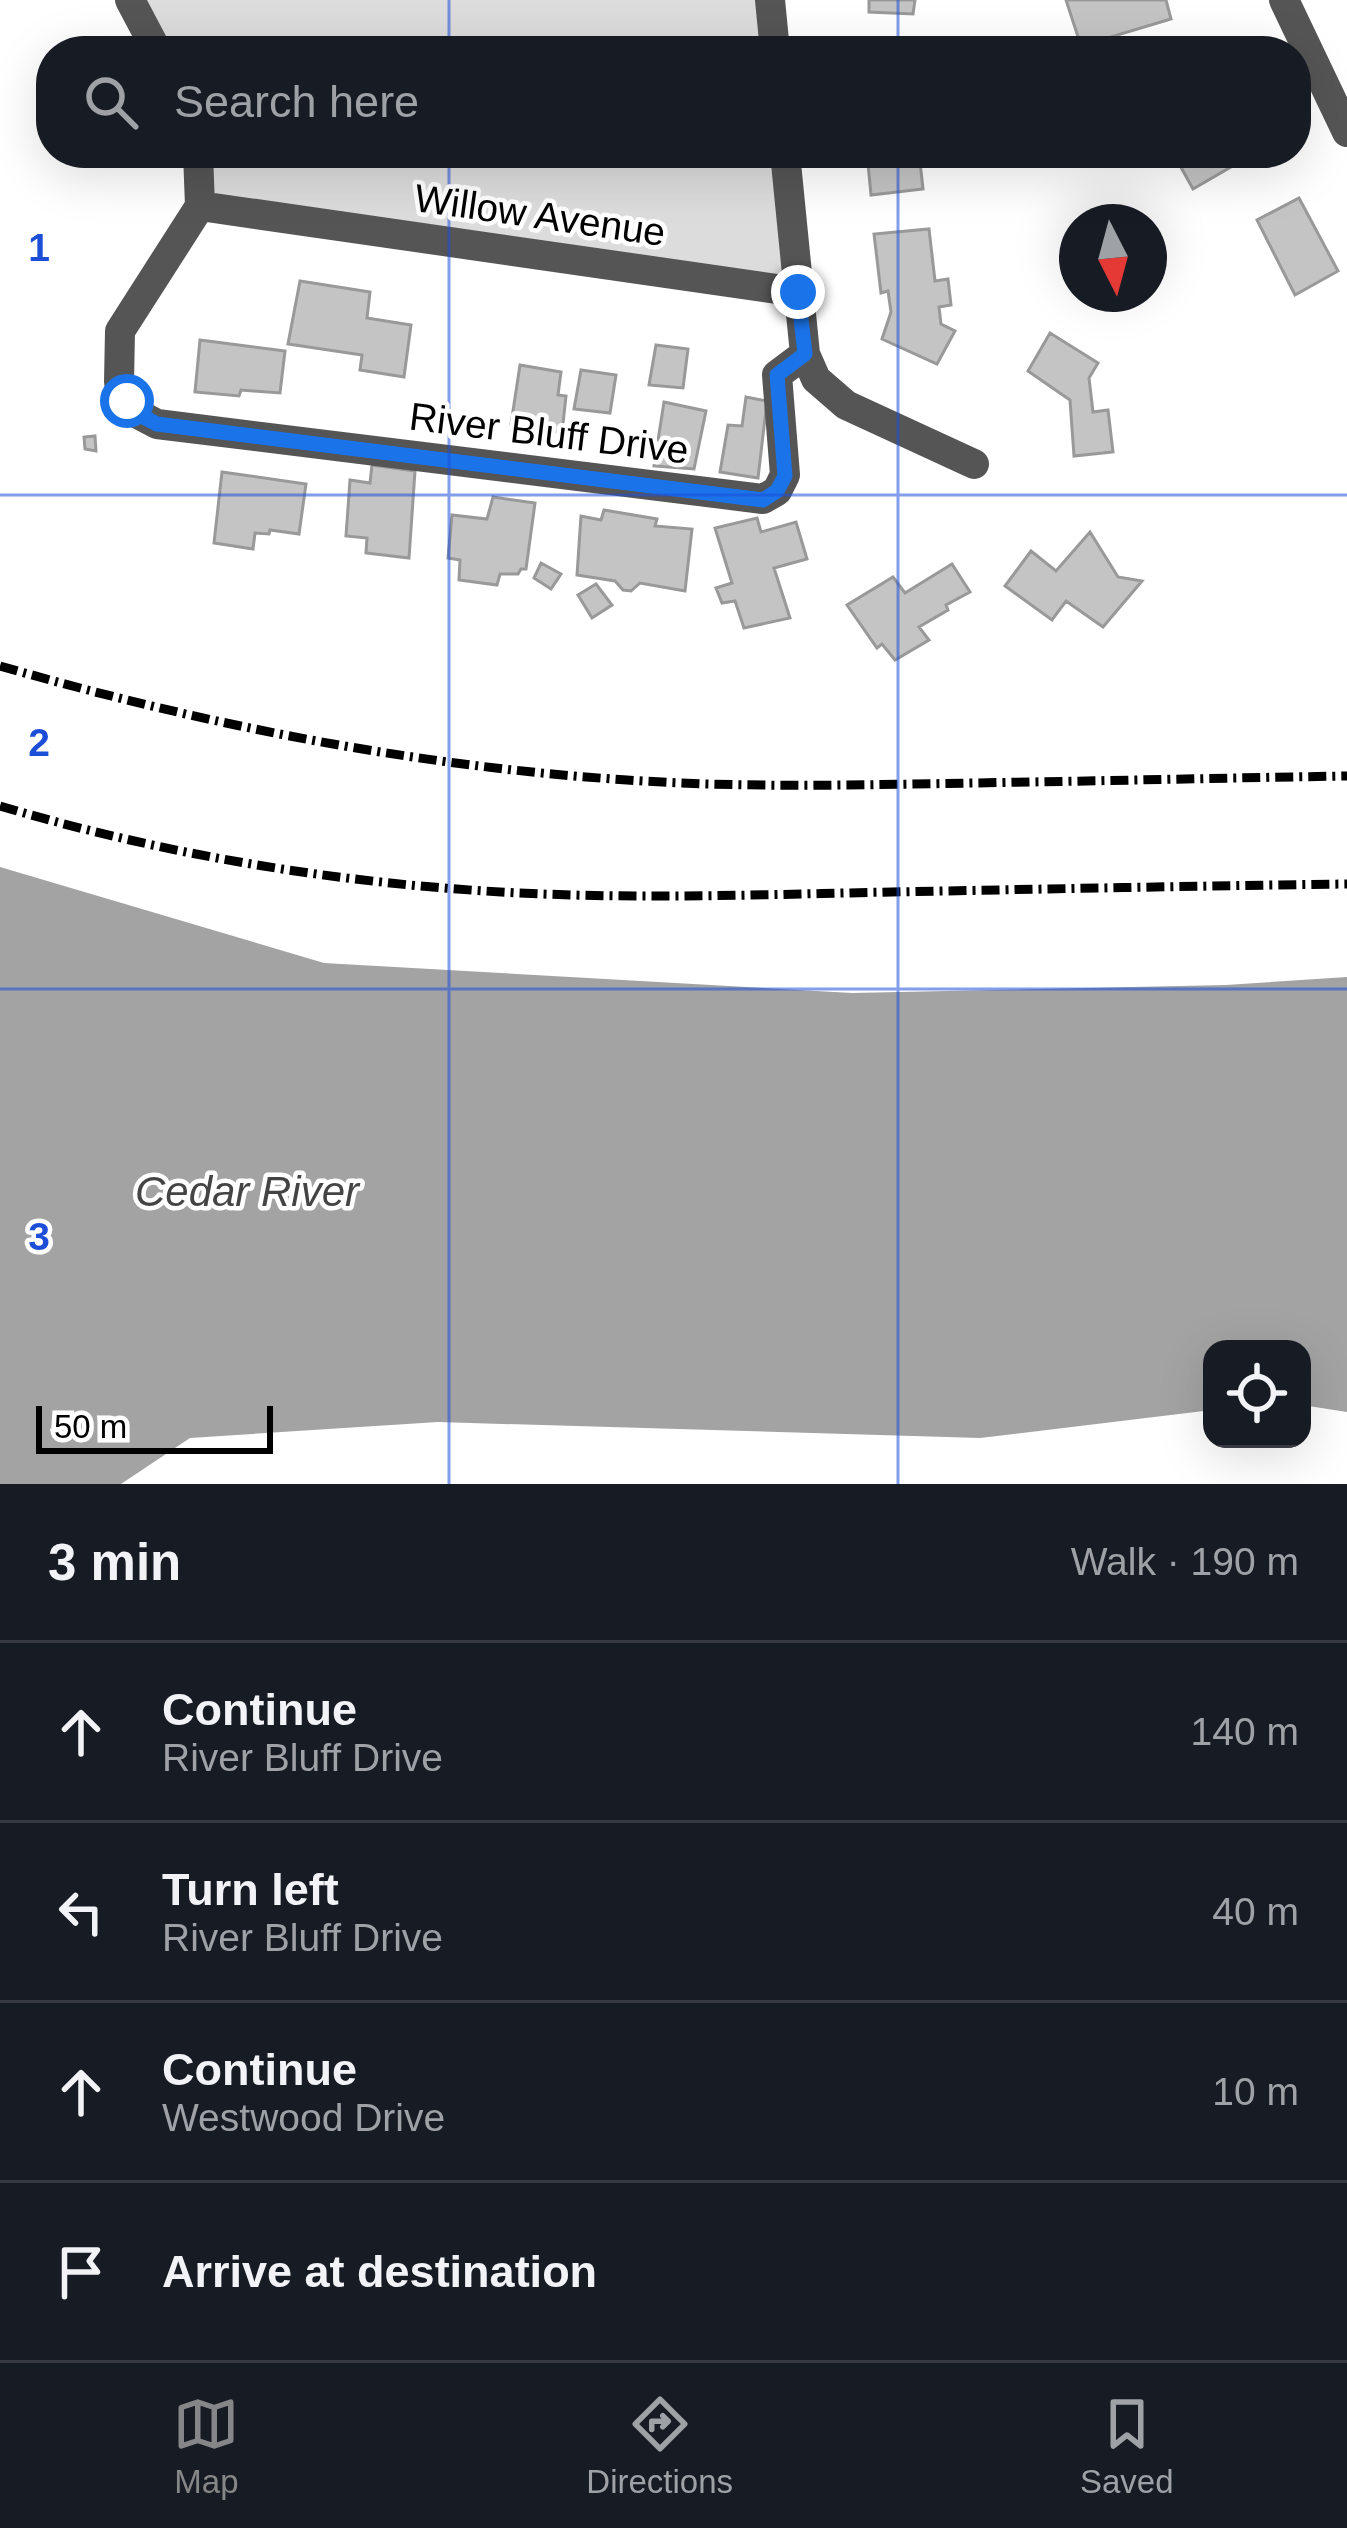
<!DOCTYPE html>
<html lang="en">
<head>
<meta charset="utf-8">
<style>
  :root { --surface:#171b24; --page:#20242c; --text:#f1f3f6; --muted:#9ea1a6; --line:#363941; --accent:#858687 }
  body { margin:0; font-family:Arial,sans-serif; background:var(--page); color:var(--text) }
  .controls { position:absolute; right:36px; bottom:36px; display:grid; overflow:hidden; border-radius:24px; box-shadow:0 12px 48px #0002 }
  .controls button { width:108px; height:108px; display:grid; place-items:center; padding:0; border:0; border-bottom:3px solid var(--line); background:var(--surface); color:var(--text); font:60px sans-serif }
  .compass { position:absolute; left:1059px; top:204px; width:108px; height:108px; border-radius:50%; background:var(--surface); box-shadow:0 12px 48px #0002; rotate:174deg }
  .scale { position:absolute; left:36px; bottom:30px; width:237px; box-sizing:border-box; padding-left:12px; border:6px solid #000; border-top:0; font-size:33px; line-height:42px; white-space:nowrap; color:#000; -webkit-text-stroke:9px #fff; paint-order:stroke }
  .stop { position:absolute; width:36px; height:36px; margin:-27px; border:9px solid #1a73e8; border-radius:50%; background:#fff }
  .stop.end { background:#1a73e8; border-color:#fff; box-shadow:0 3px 12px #0008 }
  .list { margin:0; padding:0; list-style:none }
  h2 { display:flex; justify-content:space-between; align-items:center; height:156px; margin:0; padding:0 48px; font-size:51px }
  h2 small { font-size:39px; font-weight:400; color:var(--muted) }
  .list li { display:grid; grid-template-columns:78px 1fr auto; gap:36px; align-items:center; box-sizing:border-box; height:180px; padding:0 48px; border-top:3px solid var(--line) }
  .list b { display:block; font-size:45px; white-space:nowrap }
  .list p { margin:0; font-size:39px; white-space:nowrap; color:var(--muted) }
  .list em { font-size:39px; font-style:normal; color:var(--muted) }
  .icon { flex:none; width:66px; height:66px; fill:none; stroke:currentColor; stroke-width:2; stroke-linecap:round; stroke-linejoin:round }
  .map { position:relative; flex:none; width:1347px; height:1484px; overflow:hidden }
  .search { position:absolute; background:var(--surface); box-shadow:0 12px 48px #0002; left:36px; right:36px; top:36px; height:132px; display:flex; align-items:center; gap:30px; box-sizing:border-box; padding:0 42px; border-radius:48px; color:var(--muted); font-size:45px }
  .sheet { height:876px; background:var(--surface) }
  nav { display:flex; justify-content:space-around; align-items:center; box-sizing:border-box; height:168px; border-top:3px solid var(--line); background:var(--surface); font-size:33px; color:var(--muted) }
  nav a { display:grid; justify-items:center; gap:6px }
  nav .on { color:var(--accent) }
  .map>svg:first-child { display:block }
  .green { fill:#dcdcdc }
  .water { fill:#a3a3a3 }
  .building { fill:#c4c4c4; stroke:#999; stroke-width:3 }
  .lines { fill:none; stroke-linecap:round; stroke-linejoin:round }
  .minor { stroke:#555; stroke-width:30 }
  .rail { stroke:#000; stroke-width:9; stroke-dasharray:18 6 3 6; stroke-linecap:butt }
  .route { stroke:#1a73e8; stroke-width:15 }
  .grid { fill:none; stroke:#1d4ed8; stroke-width:3; stroke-opacity:0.55 }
  .labels { text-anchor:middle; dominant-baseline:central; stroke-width:9; stroke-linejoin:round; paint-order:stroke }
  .street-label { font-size:39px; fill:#000; stroke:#fff }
  .water-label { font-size:42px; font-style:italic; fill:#444; stroke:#fff }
  .grid-label { font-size:39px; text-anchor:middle; font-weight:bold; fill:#1d4ed8; stroke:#fff; stroke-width:9; stroke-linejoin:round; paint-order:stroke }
</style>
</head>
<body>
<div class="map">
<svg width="1347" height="1484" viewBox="0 0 1347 1484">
  <rect width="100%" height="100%" fill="#fff"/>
  <path class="green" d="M 130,0 L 770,0 L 775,51 L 156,51 Z
    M 195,153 L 785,153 L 798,292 L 200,206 Z"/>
  <path class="water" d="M 0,867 L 324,963 L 852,993 L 1226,985 L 1347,977 L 1347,1412 L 1302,1405 L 1302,1349 L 1212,1349 L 1212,1410 L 980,1438 L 438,1422 L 190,1438 L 121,1484 L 0,1484 Z"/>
  <path class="building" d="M 869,0 L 915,0 L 913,14 L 869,12 Z
    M 1066,0 L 1166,0 L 1171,19 L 1081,46 Z
    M 867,153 L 919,153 L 923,189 L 871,195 Z
    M 1173,153 L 1223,153 L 1231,167 L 1193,189 Z
    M 1299,198 L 1338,271 L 1295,295 L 1257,220 Z
    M 929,229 L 935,281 L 948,279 L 951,305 L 939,307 L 941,324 L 955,331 L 937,364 L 882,339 L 891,312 L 888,291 L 881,293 L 874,234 Z
    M 300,281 L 370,292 L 367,318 L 411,325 L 404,377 L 360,370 L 362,355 L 288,344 Z
    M 1050,333 L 1098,363 L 1089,378 L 1093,412 L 1108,410 L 1113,452 L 1074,456 L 1070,400 L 1028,371 Z
    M 200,340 L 285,351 L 280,393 L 241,390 L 239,396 L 195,392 Z
    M 656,345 L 688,349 L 683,388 L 649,385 Z
    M 520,365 L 561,372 L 558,395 L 566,396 L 562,433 L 511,424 Z
    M 581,370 L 616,375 L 610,413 L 574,409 Z
    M 746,397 L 767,401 L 758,478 L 720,472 L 728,425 L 742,426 Z
    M 664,402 L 706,411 L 694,469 L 654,466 Z
    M 95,436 L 96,451 L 85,449 L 84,437 Z
    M 372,465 L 415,471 L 409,558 L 366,553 L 367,538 L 346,536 L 350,480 L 370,483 Z
    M 222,472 L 306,484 L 299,534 L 270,530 L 269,534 L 255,533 L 253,549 L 214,543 Z
    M 493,497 L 535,503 L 526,569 L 521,569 L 518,574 L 500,574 L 497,585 L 459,580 L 460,560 L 448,558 L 452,515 L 487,519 Z
    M 604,510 L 657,519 L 655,526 L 692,529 L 685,591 L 640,583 L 631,591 L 623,590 L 615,581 L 577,575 L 581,516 L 601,520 Z
    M 757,518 L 761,532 L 796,522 L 807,559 L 774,568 L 790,618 L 744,628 L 735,601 L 722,603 L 716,588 L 732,583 L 715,528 Z
    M 1090,532 L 1118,577 L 1142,581 L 1103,627 L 1066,601 L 1052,620 L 1005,586 L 1031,551 L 1056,571 Z
    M 541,563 L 561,574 L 551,589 L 534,578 Z
    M 952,564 L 970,592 L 946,605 L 948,610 L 919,627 L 929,640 L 895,660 L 882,644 L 877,648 L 847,605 L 893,577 L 905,593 Z
    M 596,584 L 612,605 L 592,618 L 578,595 Z"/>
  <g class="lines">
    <path class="minor" d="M 130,0 L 157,51
      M 770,0 L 775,51
      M 1284,0 L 1347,132
      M 198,153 L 200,206 L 120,331 L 119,382 L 136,413 L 157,424 L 763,499 L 777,491 L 785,475 L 777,375 L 805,354
      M 785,153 L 805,354 L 816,379 L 846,405 L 974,464
      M 200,206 L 798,292"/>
    <path class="rail" d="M 0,666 C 206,725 413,766 627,780 C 742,788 858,785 973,783 C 1098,781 1222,778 1347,776
      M 0,806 C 185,861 380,890 574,895 C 680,898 786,894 892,892 C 1044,889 1195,886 1347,884"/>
  </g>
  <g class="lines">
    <path class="route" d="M 127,401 L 136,413 L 157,424 L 763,500 L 777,491 L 785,476 L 777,375 L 805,354 L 798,292"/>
  </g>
  <path class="grid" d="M 449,0 L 449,51M 898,0 L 898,51M 449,153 L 449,1484M 898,153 L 898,1484M 0,495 L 1347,495M 0,989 L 1347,989"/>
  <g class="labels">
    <g class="street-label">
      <text transform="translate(540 215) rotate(8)">Willow Avenue</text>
      <text transform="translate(549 433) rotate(7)">River Bluff Drive</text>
    </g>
    <g class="water-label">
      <text x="247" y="1191">Cedar River</text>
    </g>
  </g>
  <g class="grid-label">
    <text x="39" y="261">1</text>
    <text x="39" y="756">2</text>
    <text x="39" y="1250">3</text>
  </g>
</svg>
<div class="controls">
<button><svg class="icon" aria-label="locate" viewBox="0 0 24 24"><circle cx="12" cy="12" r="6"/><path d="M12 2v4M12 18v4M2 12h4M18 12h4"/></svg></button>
</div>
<svg class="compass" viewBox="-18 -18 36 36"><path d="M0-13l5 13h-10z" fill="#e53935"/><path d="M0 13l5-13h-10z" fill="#9ea1a6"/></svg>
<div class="scale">50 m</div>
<div class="stop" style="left:127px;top:401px"></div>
<div class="stop end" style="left:798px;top:292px"></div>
<div class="search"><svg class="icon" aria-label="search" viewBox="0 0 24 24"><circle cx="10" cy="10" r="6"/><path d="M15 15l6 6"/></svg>Search here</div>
</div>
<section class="sheet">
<h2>3 min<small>Walk · 190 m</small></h2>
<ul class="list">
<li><svg class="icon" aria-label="ahead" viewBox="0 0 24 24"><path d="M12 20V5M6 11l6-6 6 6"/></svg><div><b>Continue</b><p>River Bluff Drive</p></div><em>140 m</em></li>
<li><svg class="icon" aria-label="left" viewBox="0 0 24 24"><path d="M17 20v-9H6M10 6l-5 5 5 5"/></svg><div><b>Turn left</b><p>River Bluff Drive</p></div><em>40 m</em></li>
<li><svg class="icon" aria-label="ahead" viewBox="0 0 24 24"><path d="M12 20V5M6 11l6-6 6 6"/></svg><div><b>Continue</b><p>Westwood Drive</p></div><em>10 m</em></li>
<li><svg class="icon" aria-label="arrive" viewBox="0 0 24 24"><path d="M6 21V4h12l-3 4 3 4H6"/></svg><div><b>Arrive at destination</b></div></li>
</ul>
</section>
<nav>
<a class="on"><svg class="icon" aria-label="map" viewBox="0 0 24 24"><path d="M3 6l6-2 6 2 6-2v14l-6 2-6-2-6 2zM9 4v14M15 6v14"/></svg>Map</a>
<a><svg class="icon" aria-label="directions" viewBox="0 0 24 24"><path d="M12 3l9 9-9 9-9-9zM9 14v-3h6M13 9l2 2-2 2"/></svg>Directions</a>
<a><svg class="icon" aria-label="saved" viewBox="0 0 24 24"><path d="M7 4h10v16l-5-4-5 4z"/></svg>Saved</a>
</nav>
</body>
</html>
